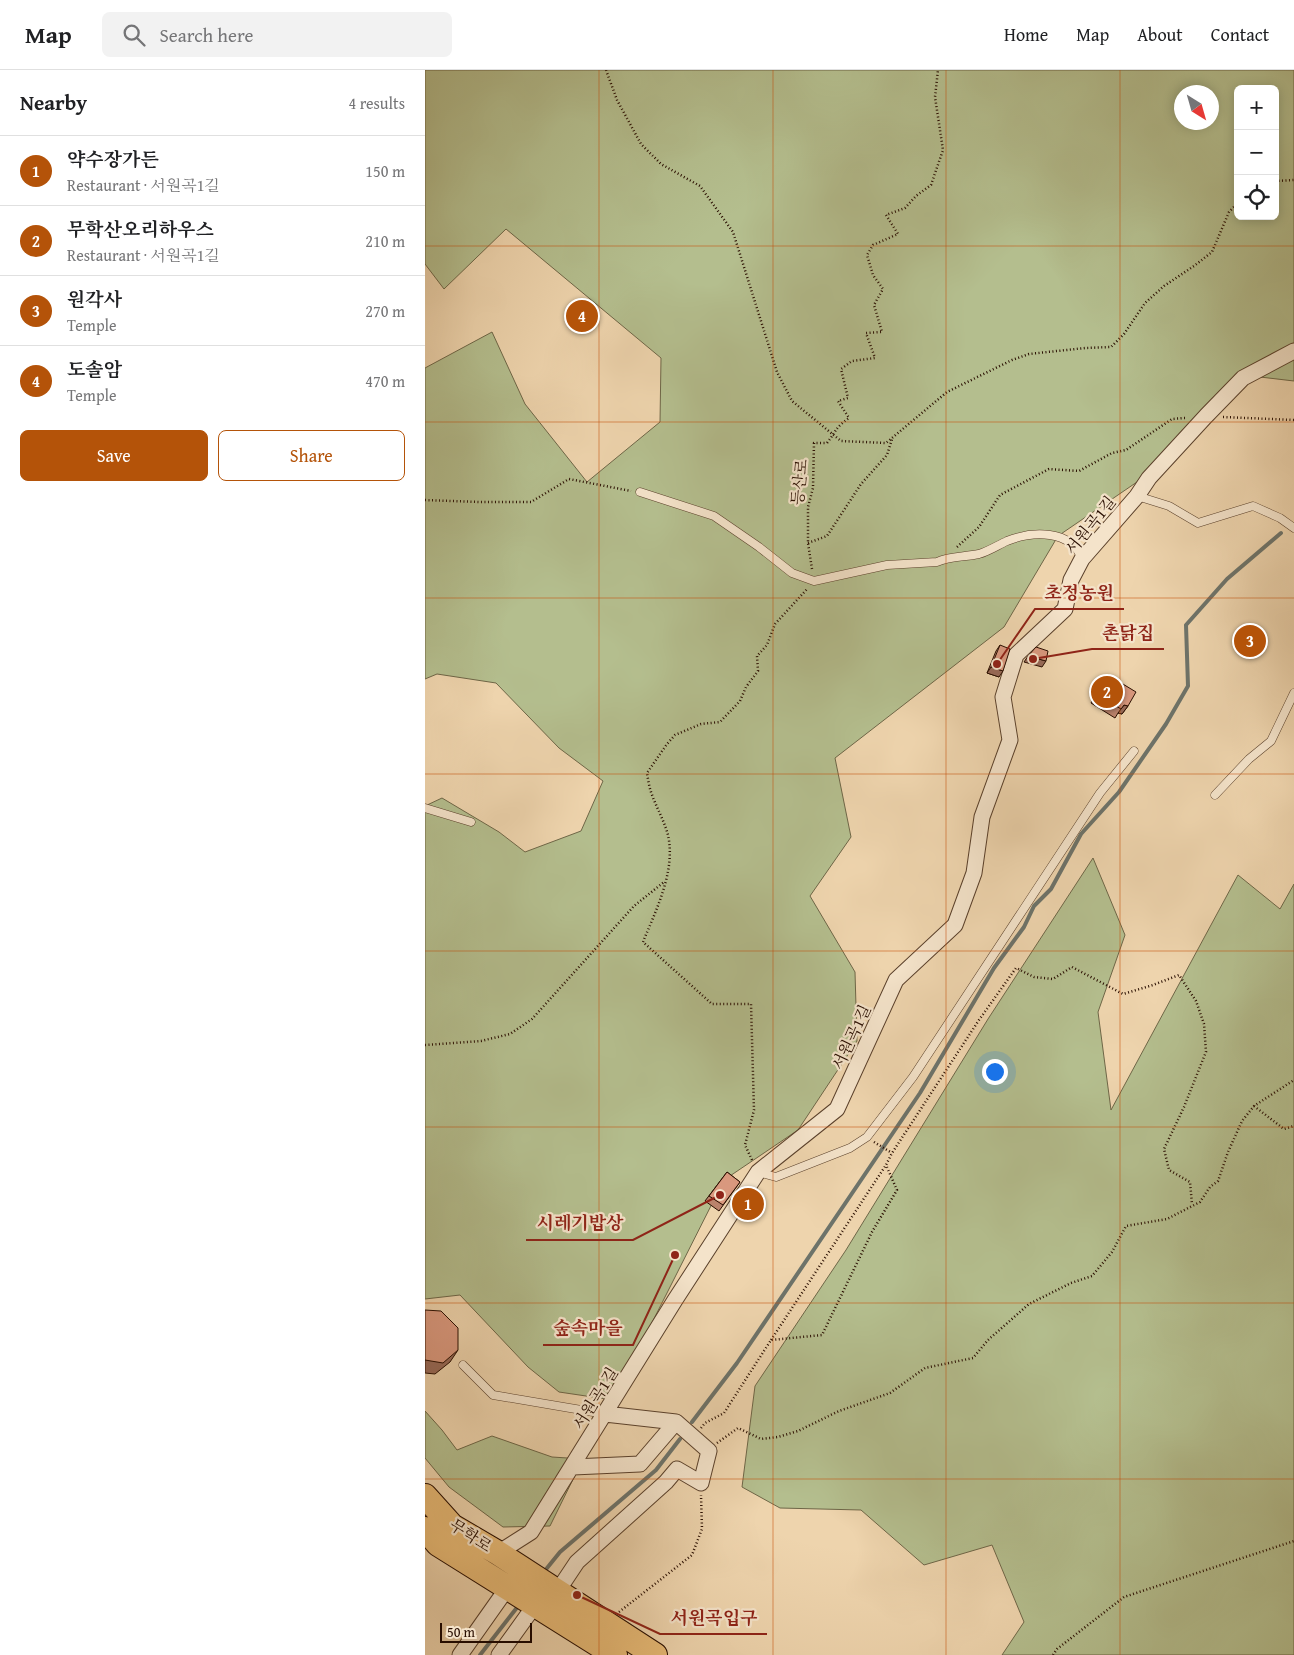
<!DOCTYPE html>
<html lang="en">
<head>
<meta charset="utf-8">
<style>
  :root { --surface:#fff; --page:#f2f2f2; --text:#202124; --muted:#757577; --line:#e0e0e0; --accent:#b45309 }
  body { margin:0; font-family:"Gentium Book Plus","Noto Serif KR",serif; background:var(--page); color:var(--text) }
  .controls { position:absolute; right:15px; top:15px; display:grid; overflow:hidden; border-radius:8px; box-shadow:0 2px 12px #0003 }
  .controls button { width:45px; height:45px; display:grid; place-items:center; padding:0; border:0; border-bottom:1px solid var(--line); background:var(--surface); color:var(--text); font:25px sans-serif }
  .compass { position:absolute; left:749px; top:15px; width:45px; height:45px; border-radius:50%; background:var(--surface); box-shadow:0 2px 12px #0003; rotate:143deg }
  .scale { position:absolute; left:15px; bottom:12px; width:92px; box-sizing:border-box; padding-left:5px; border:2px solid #290e00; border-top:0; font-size:14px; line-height:18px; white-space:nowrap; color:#290e00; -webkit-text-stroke:4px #f4e3ca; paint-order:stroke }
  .you { position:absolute; left:569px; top:1001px; width:18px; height:18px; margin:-12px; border:4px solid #fff; border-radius:50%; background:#1a73e8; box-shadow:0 0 0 8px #1a73e833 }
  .badge { display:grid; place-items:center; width:32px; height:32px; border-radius:50%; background:var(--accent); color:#fff; font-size:16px; font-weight:700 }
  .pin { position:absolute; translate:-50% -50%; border:2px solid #fff; box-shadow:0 1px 5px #0006 }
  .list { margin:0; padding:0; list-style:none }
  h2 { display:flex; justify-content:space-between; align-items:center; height:65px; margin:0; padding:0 20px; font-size:21px }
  h2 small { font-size:16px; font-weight:400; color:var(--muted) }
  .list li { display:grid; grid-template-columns:32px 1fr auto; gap:15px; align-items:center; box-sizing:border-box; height:70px; padding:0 20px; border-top:1px solid var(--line) }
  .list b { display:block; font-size:19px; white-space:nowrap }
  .list p { margin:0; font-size:16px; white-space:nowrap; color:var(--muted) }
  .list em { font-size:16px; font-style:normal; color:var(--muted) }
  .actions { display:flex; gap:10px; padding:15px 20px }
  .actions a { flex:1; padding:11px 0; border:1px solid var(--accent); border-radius:8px; text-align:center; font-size:18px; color:var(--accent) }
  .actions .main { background:var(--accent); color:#fff }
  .icon { flex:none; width:28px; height:28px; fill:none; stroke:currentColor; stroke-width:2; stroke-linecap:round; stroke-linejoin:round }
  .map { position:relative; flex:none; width:869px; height:1585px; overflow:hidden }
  header { display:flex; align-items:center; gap:30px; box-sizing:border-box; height:70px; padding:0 25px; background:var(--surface); border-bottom:1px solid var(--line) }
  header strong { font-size:24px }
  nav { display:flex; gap:28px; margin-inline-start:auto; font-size:18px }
  .search { width:350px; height:45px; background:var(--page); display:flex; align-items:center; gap:12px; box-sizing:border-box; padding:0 18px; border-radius:8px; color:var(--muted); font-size:19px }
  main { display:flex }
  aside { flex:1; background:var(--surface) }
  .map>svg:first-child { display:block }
  .green { fill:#b4be8e; stroke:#6e6647; fill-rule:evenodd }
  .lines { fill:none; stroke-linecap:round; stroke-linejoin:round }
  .stream { stroke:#6d736a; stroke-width:4 }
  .service-casing { stroke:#5a402b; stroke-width:9 }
  .minor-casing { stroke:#5a402b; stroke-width:17 }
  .primary-casing { stroke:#290e00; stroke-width:26 }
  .path { stroke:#290e00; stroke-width:2.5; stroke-dasharray:1 2.5; stroke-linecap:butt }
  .service { stroke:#f4e3ca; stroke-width:8 }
  .minor { stroke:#f4e3ca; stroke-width:15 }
  .primary { stroke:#e7ba76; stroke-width:24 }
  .wall { fill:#bb836c; stroke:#290e00 }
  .shaded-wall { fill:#986a58; stroke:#290e00 }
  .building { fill:#d9987e; stroke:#290e00 }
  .grid { fill:none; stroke:#cb4e0a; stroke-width:1; stroke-opacity:0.55 }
  .labels { text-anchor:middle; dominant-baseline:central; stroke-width:4.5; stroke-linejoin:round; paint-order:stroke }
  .street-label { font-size:16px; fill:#290e00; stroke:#f4e3ca }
  .leader { fill:none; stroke:#8f2418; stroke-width:2 }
  .callout-dot { fill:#8f2418; stroke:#f4e3ca; stroke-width:2 }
  .callout-label { font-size:18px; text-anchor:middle; font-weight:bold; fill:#8f2418; stroke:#f4e3ca; stroke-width:4.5; stroke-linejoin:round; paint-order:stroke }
</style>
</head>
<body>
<header>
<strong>Map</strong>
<div class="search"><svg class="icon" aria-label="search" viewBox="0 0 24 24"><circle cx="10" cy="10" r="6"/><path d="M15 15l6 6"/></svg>Search here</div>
<nav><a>Home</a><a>Map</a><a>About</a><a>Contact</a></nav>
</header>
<main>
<aside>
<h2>Nearby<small>4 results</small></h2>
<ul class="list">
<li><span class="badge">1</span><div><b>약수장가든</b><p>Restaurant · 서원곡1길</p></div><em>150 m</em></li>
<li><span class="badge">2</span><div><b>무학산오리하우스</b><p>Restaurant · 서원곡1길</p></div><em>210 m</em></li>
<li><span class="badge">3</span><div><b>원각사</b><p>Temple</p></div><em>270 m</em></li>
<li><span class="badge">4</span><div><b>도솔암</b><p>Temple</p></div><em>470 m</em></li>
</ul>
<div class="actions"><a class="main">Save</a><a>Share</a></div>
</aside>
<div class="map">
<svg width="869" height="1585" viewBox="0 0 869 1585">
  <rect width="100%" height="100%" fill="#eed4ad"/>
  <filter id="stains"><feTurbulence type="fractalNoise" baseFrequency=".004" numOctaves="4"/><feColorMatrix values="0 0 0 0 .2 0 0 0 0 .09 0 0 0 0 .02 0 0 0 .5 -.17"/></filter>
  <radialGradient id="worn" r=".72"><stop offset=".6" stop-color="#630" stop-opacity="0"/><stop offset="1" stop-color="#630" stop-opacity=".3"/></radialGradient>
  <path class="green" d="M 0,0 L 869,0 L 869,311 L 818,305 L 712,412 L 633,466 L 579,557 L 410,688 L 426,767 L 385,826 L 430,902 L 432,971 L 373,1060 L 299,1110 L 188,1330 L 134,1322 L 103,1297 L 35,1225 L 0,1229 L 0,736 L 17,728 L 74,762 L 100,782 L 156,761 L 178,711 L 134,678 L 71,613 L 12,604 L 0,609 L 0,298 L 67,262 L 100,334 L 162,412 L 235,352 L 236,288 L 81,159 L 19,219 L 0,194 ZM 813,19 L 850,19 L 850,146 L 813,146 ZM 756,22 L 786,22 L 786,52 L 756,52 Z
    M 668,788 L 700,865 L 673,942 L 686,1040 L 813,805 L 855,839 L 869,814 L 869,1585 L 577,1585 L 599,1552 L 567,1475 L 499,1495 L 436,1440 L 355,1438 L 317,1417 L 330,1316 L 421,1180 L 563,949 Z
    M 0,1341 L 17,1360 L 32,1380 L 67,1366 L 127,1387 L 158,1389 L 125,1456 L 78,1457 L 24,1417 L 0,1388 Z"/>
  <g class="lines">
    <path class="stream" d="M 267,1352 L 312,1293 L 495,1023 L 569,898 L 599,857 L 609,836 L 626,819 L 656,764 L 694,722 L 741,654 L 763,616 L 761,555 L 802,509 L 856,463
      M 118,1503 L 135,1482 L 231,1400 L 255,1369
      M 55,1585 L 94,1535"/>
    <g class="service-casing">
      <path id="service" d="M 215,422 L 289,446 L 334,477 L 367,503 L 389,511 L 462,495 L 512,492 C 524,486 540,487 554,484 C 564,481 573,475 582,471 C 607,461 646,459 657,489
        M 712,426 L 744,436 L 773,453 L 828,436 L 855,448 L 869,458
        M 790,725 L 824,689 L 846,671 L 869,623
        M 0,738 L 46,752
        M 333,1102 L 351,1107 L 425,1078 L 442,1067 L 488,1007 L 675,723 L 709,681
        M 38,1295 L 68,1325 L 180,1344"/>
    </g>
    <g class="minor-casing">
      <path id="minor" d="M 148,1397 L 215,1394 L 251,1352
        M 73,1483 L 106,1462 L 250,1230 L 333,1102 L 412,1039 L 471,910 L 530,855 L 549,803 L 557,747 L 585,670 L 578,627 L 591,585 L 640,539 L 646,510 L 657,489 L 712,426 L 724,408 L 781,346 L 818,308 L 869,281
        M 35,1585 L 83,1517
        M 74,1585 L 110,1535 L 132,1522 L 152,1492 L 241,1412 L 252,1399 L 276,1413 L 284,1381 L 251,1352 L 180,1344"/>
    </g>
    <g class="primary-casing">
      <path id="primary" d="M 0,1426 L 27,1456 L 73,1483 L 230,1585
        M 0,1459 L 13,1474 L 190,1585"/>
    </g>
    <path class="path" d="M 181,0 L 192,30 L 216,74 L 236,94 L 275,116 L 308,162 L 352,302 L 367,331 L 416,371 L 461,373 L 522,322 L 587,290 L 604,284 L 660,278 L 686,277 L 699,264 L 720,233 L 739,216 L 769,196 L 787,182 L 804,142 L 813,133
      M 850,111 L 869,110
      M 798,347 L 869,350
      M 0,430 L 54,432 L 106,432 L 144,409 L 206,421
      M 383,473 L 402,466 L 436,414 L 462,385 L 467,369
      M 532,477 L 554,457 L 575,425 L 624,399 L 654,401 L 687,383 L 701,380 L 747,349 L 760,348
      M 387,499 L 383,473 L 383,437 L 388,418 L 389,373 L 402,373 C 412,360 410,358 424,348 L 413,331 L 423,328 L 416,299 L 427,291 L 450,288 L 441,263 L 457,262 L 449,235 L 458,219 L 448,205 L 442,185 L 448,175 L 473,164 L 461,145 L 480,138 L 491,126 L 506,115 L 518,80 L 510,27 L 513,0
      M 0,975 L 56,971 L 85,964 L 107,949 L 209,836 L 239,812
      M 829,1036 L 859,1059 L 869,1056
      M 449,1072 L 467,1083
      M 327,1090 L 320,1075 L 329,1040 L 326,934 L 287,934 L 218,872 C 231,840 251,801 243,765 C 239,750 231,737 226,722 C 224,716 223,709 222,703 L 242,674 L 250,665 L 276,654 L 295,652 L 315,631 L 321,617 L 333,601 L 332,586 L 342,575 L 350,554 L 383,518
      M 346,1270 L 461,1095
      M 276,1358 L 280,1353 L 299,1343 L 346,1270 L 397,1265 L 447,1162 L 472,1120 L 461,1095 L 467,1083 L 554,950 L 591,898 L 609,907 L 628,909 L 647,897 L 698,924 L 728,915 L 754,905 L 771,931 L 779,954 L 781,982 L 759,1037 L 739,1079 L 744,1100 L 765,1112 L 767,1134
      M 292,1373 L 313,1358 L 336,1369 L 353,1367 L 373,1361 L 414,1341 L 465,1323 L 500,1298 L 548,1288 L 563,1270 L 604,1234 L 646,1213 L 667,1206 L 687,1182 L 701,1156 L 742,1149 L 775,1132 L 785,1117 L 793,1111 L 803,1082 L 817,1051 L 829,1036 L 869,1010
      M 194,1542 L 267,1485 L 277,1459 L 276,1425
      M 628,1585 L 632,1579 L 699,1527 L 869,1471"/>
    <use href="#service" class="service"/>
    <use href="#minor" class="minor"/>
    <use href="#primary" class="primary"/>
  </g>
  <path class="wall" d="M 575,575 L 574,607 L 562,603 L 571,581 Z
    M 683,605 L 703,636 L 697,644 L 693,643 L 690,648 L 666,633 Z
    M 302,1102 L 315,1112 L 294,1141 L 280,1131 Z"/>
  <path class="shaded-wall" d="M 603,586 L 621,591 L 617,597 L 599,592 Z
    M 566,597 L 578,601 L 574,607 L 562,603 Z
    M 699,635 L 703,636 L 697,644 L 693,643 Z
    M 33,1280 L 25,1292 L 10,1304 L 0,1303 L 0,1290 Z"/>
  <path class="building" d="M 575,575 L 585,579 L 578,601 L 566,597 Z
    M 611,577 L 623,581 L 621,591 L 603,586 Z
    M 683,605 L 711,622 L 703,636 L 699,635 L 696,639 L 672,624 Z
    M 302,1102 L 315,1112 L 298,1135 L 284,1126 Z
    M 0,1240 L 16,1241 L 33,1258 L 33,1280 L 18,1293 L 0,1290 Z"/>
  <path class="grid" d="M 174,0 L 174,1585M 348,0 L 348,1585M 521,0 L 521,1585M 695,0 L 695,1585M 0,176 L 869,176M 0,352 L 869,352M 0,528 L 869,528M 0,704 L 869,704M 0,881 L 869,881M 0,1057 L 869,1057M 0,1233 L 869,1233M 0,1409 L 869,1409"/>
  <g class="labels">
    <g class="street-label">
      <text transform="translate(374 412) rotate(-84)">등산로</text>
      <text transform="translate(665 455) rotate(-51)">서원곡1길</text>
      <text transform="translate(426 967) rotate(-65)">서원곡1길</text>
      <text transform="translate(170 1328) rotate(-58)">서원곡1길</text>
      <text transform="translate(46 1465) rotate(33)">무학로</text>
    </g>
  </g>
  <path class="leader" d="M572 594L610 539H699M608 589L667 579H739M295 1125L208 1170H101M250 1185L208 1275H118M152 1525L235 1564H342"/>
  <g class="callout-dot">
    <circle cx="572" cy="594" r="5"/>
    <circle cx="608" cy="589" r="5"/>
    <circle cx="295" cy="1125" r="5"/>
    <circle cx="250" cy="1185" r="5"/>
    <circle cx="152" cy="1525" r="5"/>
  </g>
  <g class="callout-label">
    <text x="654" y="529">초정농원</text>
    <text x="703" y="569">촌닭집</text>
    <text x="155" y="1159">시레기밥상</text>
    <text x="163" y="1264">숲속마을</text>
    <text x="289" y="1554">서원곡입구</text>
  </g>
  <rect width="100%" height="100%" filter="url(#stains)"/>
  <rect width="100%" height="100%" fill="url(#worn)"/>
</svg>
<div class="controls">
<button>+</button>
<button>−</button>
<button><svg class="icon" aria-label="locate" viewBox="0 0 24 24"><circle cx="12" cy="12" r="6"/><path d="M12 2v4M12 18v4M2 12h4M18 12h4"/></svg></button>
</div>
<svg class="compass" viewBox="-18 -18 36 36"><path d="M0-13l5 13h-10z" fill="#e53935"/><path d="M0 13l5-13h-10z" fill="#757577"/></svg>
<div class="scale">50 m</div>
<div class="you"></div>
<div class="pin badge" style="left:323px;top:1134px">1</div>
<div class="pin badge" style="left:682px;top:622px">2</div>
<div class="pin badge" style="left:825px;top:571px">3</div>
<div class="pin badge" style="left:157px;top:246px">4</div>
</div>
</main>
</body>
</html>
